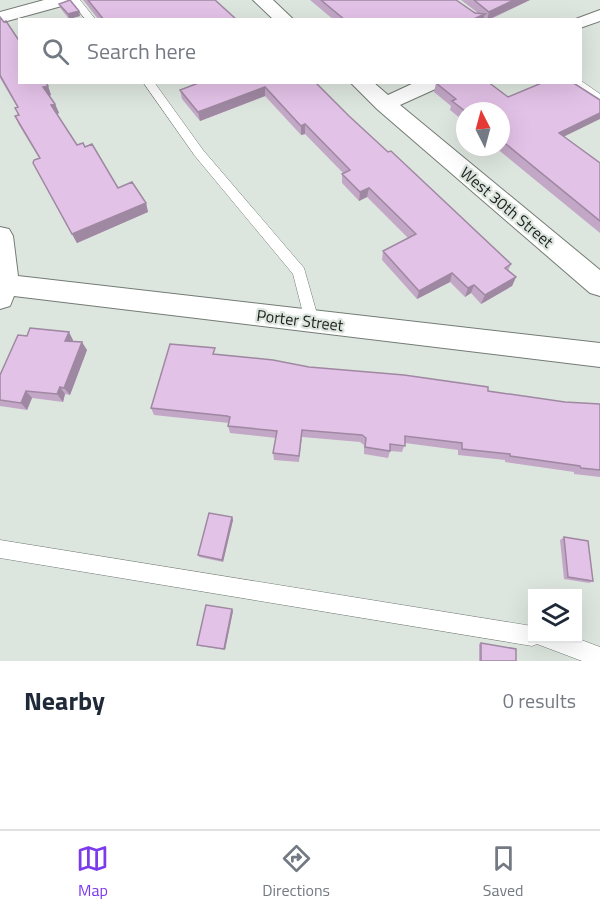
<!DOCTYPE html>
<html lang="en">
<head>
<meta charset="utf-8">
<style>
  :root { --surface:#fff; --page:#f2f2f3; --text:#1f2937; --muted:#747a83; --line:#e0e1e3; --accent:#7c3aed }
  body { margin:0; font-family:"Titillium Web",sans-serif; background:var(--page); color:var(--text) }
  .controls { position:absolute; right:18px; bottom:18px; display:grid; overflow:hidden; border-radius:0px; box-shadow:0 6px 24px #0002 }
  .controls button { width:54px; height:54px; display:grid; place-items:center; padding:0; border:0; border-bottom:2px solid var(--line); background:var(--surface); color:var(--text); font:30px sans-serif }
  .compass { position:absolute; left:456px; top:102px; width:54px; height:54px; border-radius:50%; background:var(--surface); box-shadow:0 6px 24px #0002; rotate:354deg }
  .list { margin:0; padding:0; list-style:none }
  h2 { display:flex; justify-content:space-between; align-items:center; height:78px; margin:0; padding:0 24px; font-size:26px }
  h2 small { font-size:20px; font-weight:400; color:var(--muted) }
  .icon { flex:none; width:33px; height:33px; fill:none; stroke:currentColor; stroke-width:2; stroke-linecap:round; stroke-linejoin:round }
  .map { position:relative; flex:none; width:600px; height:661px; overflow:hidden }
  .search { position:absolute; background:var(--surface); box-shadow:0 6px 24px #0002; left:18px; right:18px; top:18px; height:66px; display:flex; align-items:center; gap:15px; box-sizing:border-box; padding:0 21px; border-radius:0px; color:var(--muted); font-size:22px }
  .sheet { height:168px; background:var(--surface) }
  nav { display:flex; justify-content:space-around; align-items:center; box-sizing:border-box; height:84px; border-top:2px solid var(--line); background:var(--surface); font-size:16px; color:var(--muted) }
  nav a { display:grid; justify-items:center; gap:3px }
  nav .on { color:var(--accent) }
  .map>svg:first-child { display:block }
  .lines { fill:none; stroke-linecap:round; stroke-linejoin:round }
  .lane-casing { stroke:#737b74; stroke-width:1 }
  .street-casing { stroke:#737b74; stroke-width:2 }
  .lane { fill:#fff; fill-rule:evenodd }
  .street { fill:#fff; fill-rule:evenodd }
  .wall { fill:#c3a7c7 }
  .shaded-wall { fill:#9f88a2 }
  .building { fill:#e3c2e7; stroke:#9f88a2; stroke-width:1.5 }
  .labels { text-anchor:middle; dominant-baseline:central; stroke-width:4.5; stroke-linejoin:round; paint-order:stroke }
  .street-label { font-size:16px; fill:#1c201d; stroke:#dde6de }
</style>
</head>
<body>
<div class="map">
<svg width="600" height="661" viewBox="0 0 600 661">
  <rect width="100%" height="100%" fill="#dde6de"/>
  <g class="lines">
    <g class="lane-casing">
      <path id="lane" d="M 70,0 L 80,0 L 96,20 L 86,20 Z
        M 580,80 L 600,94 L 600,102 L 571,82 L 580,82 Z
        M 143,82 L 154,82 L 203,150 L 304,268 L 319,321 L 317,325 L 307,325 L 305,321 L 293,274 L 195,156 Z
        M 0,540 L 532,626 L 532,638 L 576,638 L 600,647 L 600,661 L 582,661 L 537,644 L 532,646 L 0,558 Z"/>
    </g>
    <g class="street-casing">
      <path id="street" d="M 44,0 L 72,0 L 69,4 L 0,23 L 0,12 Z
        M 253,0 L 273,0 L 294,20 L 274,20 Z
        M 600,10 L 600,21 L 580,28 L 580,20 L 573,20 Z
        M 350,82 L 373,82 L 388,95 L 416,82 L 445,82 L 442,86 L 400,105 L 600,270 L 600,296 L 590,293 L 377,109 Z
        M 0,227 L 9,229 L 13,236 L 18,276 L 600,343 L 600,367 L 14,296 L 10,306 L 0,309 Z"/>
    </g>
    <use href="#lane" class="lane"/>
    <use href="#street" class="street"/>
  </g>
  <path class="wall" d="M 83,0 L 215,0 L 237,20 L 99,20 Z
    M 310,0 L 456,0 L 475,13 L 478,13 L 461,0 L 530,0 L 489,20 L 486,20 L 484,18 L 483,20 L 334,20 Z
    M 59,4 L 80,16 L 69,19 L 61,9 Z
    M 0,17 L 48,86 L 51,95 L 50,96 L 55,104 L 59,113 L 57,114 L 77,145 L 85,147 L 118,188 L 146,203 L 148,212 L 77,243 L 33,163 L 39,158 L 19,125 L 15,116 L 18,115 L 15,108 L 17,107 L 0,78 Z
    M 315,82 L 349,116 L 511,264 L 508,271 L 516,277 L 512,286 L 481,304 L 471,293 L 465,297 L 450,282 L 417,299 L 382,260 L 383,251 L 408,238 L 367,197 L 359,201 L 342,183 L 342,174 L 343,173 L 305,134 L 301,135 L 265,96 L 200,121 L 182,99 L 180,90 Z
    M 436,83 L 564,137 L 600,163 L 600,233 L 495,147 L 501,147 L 501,111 L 465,111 L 465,122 L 450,110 L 451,106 L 434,92 Z
    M 73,340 L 73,342 L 87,350 L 70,395 L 65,394 L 63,402 L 32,398 L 27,410 L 0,406 L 0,375 Z
    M 216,355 L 565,402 L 600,404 L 600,477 L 574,474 L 574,472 L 505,462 L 505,460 L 458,455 L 458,450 L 405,443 L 402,452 L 390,451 L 388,458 L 364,454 L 364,445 L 360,442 L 302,437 L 299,462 L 274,460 L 273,453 L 276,438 L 230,433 L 228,426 L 229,423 L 154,415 L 151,408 Z
    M 232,517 L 233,520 L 223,562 L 199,557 L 198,555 Z
    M 564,537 L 593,581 L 589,583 L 564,579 L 560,540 Z
    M 233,611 L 225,650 L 199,646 L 197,645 Z
    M 481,643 L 516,661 L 479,661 L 479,644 Z"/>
  <path class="shaded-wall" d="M 514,0 L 530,0 L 487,20 L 489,12 Z
    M 79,11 L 80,16 L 69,19 L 68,14 Z
    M 485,14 L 483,20 L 476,20 L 476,18 Z
    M 48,86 L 51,95 L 47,97 L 43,87 Z
    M 265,87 L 265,96 L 200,121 L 198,112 Z
    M 55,104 L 59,113 L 55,115 L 51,105 Z
    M 600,113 L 600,119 L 555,141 L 559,133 Z
    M 305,124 L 305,134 L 301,135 L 301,126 Z
    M 369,188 L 367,197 L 359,201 L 360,192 Z
    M 146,203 L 148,212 L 77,243 L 72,234 Z
    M 452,273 L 450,282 L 417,299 L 419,291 Z
    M 516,277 L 512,286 L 481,304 L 485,295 Z
    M 474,285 L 471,293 L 465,297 L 468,288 Z
    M 69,332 L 73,340 L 70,349 L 65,341 Z
    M 82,342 L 87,350 L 70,395 L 64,388 Z
    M 60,387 L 65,394 L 63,402 L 57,394 Z
    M 26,391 L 32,398 L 27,410 L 21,403 Z
    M 232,517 L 233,520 L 223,562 L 222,560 Z
    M 232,609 L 233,611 L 225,650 L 224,649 Z"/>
  <path class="building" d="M 70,0 L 79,11 L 68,14 L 59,4 Z
    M 88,0 L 215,0 L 237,20 L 104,20 Z
    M 321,0 L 456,0 L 475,13 L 485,14 L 476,18 L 479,20 L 345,20 Z
    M 474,0 L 514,0 L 489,12 Z
    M 0,17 L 4,22 L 6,21 L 20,42 L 20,82 L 46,82 L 48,86 L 43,87 L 55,104 L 51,105 L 77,145 L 83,143 L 85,147 L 92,144 L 118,188 L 132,182 L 146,203 L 72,234 L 33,163 L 34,160 L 40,158 L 15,116 L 19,115 L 15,108 L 18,107 L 0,75 Z
    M 201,82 L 315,82 L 349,116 L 388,152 L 391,151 L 511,264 L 505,268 L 516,277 L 485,295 L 474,285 L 468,288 L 452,273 L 419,291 L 383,251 L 416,234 L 369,188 L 360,192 L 342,174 L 350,170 L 305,124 L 301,126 L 265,87 L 198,112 L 180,90 Z
    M 438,82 L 488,82 L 508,97 L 544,82 L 572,82 L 600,100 L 600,113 L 559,133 L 600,163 L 600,221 L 501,140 L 501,111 L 465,111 L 452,101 L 456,99 L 436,83 Z
    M 30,328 L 69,332 L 65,341 L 82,342 L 64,388 L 60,387 L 57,394 L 26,391 L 21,403 L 0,400 L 0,375 L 18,335 L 27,336 Z
    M 170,344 L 215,348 L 213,354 L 273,360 L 309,367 L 404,375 L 488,387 L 488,391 L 565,402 L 600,404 L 600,470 L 581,468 L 580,466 L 510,456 L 510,454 L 462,449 L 462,443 L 405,436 L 405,446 L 390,444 L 390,451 L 365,447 L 366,438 L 362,435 L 302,430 L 299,456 L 273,453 L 277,431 L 228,426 L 230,417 L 227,416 L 151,408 Z
    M 209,513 L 232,517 L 222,560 L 198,555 Z
    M 564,537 L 588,541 L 593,581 L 568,577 Z
    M 206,605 L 232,609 L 224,649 L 197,645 Z
    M 481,643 L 516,649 L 516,661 L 481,661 Z"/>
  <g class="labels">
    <g class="street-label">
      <text transform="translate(507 207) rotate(40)">West 30th Street</text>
      <text transform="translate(300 320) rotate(7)">Porter Street</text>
    </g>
  </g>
</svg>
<div class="controls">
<button><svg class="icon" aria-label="layers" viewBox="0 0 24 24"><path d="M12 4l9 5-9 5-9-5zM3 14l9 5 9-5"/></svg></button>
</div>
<svg class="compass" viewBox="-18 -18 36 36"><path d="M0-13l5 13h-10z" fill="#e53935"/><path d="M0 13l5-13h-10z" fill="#747a83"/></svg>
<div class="search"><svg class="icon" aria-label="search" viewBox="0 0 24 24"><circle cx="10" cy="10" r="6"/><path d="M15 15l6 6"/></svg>Search here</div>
</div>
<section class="sheet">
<h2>Nearby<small>0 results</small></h2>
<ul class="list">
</ul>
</section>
<nav>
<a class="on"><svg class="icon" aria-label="map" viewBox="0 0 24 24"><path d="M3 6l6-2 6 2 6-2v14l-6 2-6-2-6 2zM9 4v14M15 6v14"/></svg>Map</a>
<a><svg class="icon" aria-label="directions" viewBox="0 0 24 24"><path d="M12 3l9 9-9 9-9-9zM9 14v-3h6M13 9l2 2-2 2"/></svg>Directions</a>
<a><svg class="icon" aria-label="saved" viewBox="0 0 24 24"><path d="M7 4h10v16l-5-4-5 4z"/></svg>Saved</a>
</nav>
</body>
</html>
